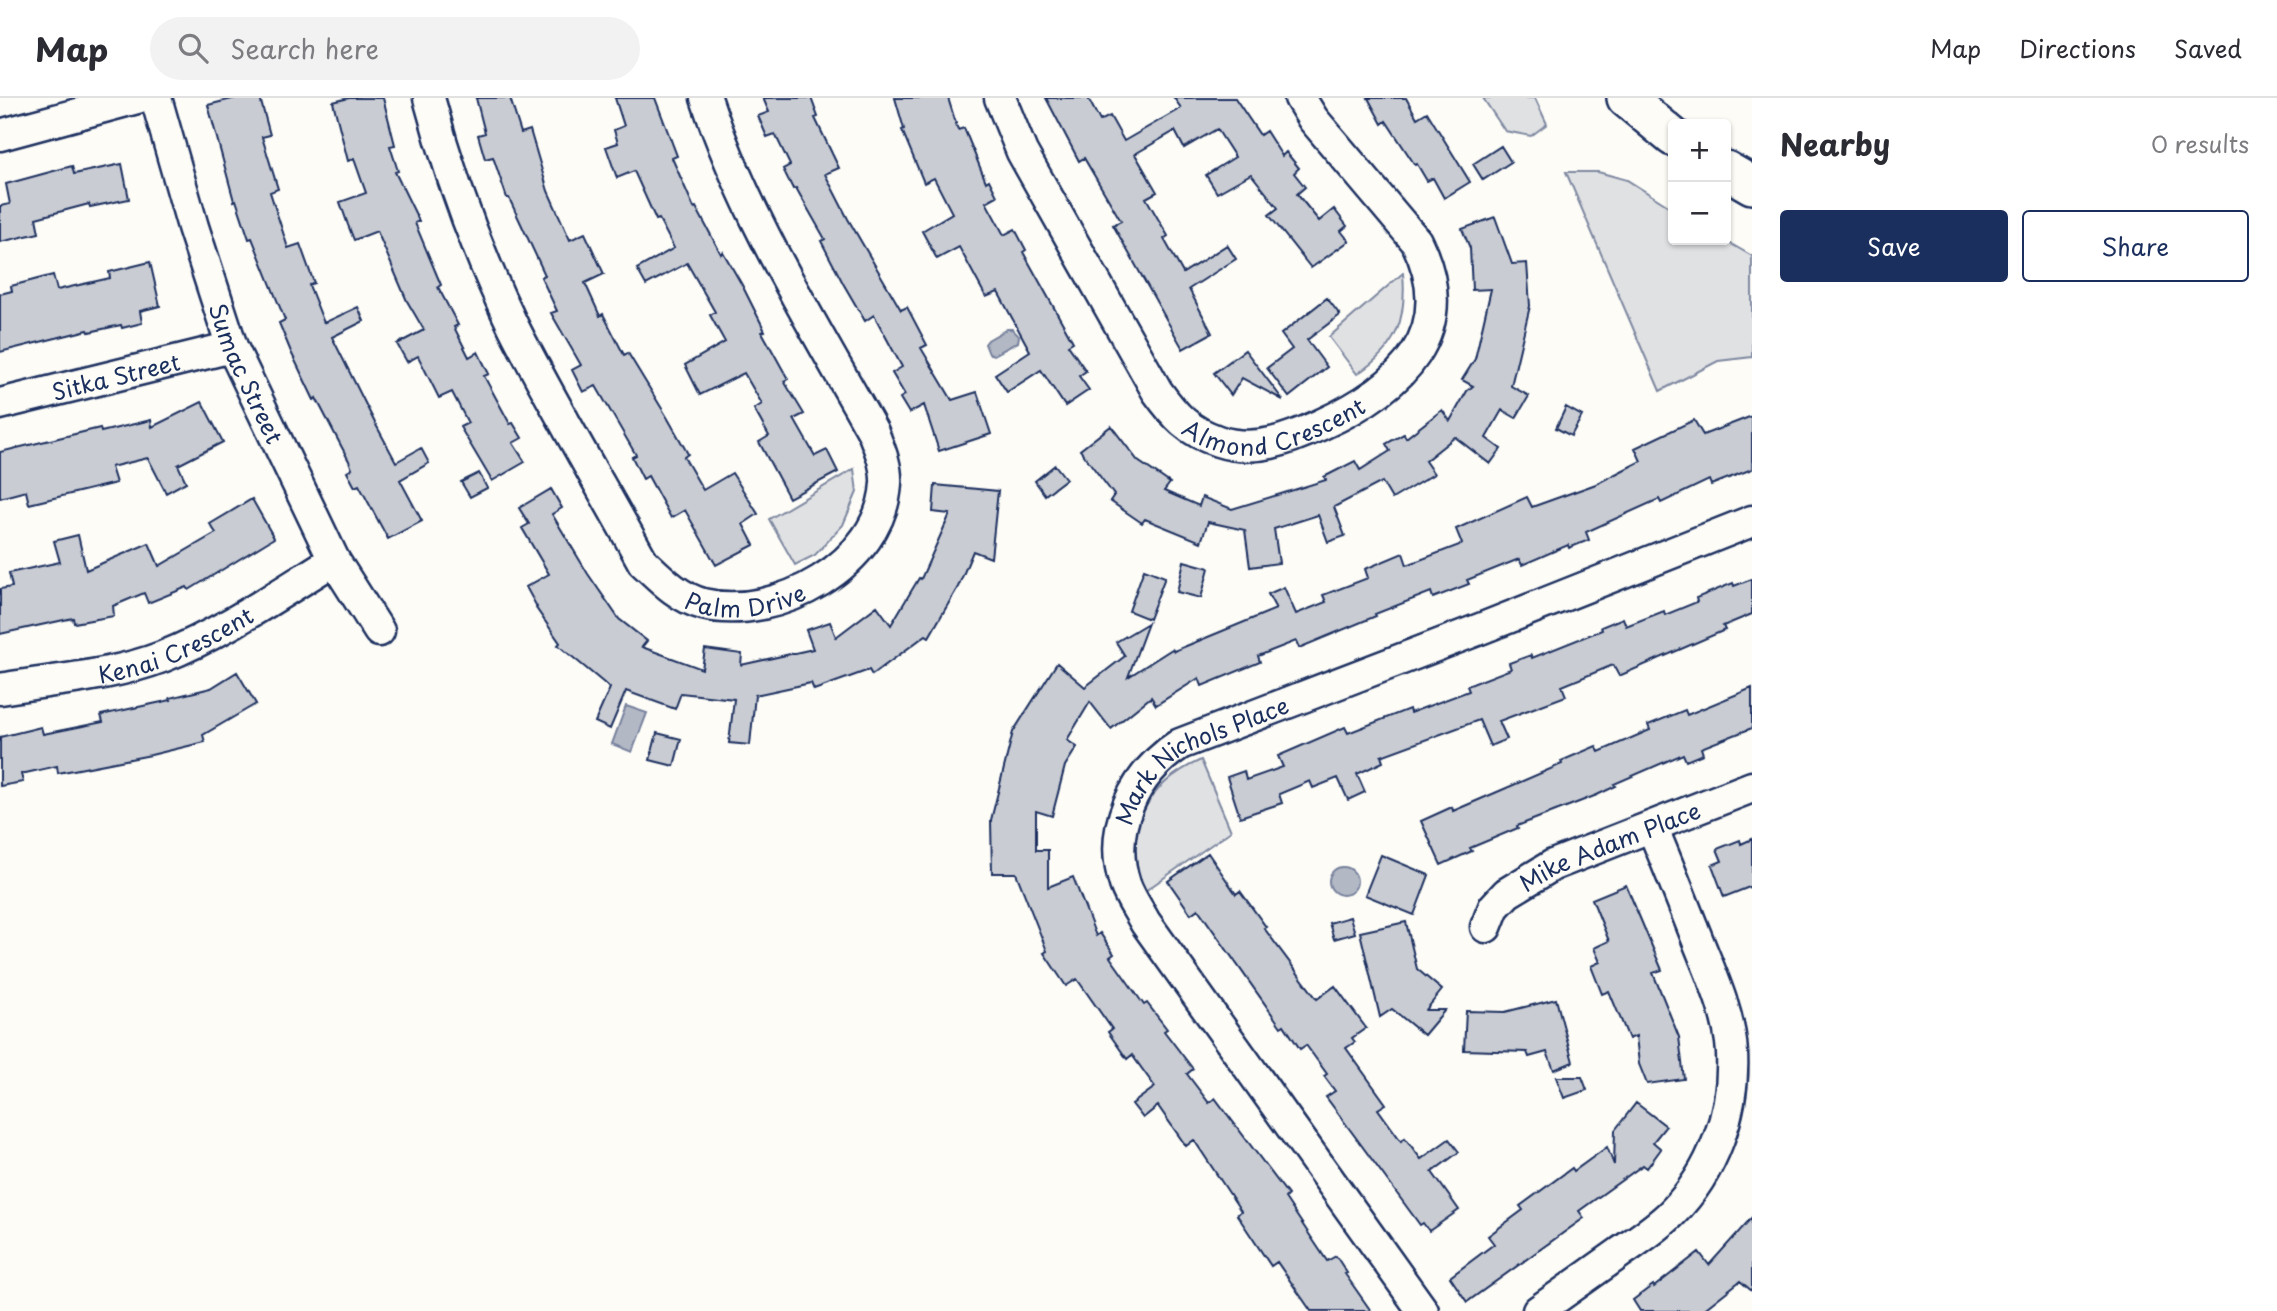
<!DOCTYPE html>
<html lang="en">
<head>
<meta charset="utf-8">
<style>
  :root { --surface:#fff; --page:#f2f2f3; --text:#2b2b33; --muted:#7c7c81; --line:#e1e1e2; --accent:#1b2f5e }
  body { margin:0; font-family:"Playpen Sans",sans-serif; background:var(--page); color:var(--text) }
  .controls { position:absolute; right:21px; top:21px; display:grid; overflow:hidden; border-radius:7px; box-shadow:0 2px 5px #0004 }
  .controls button { width:63px; height:63px; display:grid; place-items:center; padding:0; border:0; border-bottom:2px solid var(--line); background:var(--surface); color:var(--text); font:35px sans-serif }
  .list { margin:0; padding:0; list-style:none }
  h2 { display:flex; justify-content:space-between; align-items:center; height:91px; margin:0; padding:0 28px; font-size:30px }
  h2 small { font-size:23px; font-weight:400; color:var(--muted) }
  .actions { display:flex; gap:14px; padding:21px 28px }
  .actions a { flex:1; padding:16px 0; border:2px solid var(--accent); border-radius:7px; text-align:center; font-size:24px; color:var(--accent) }
  .actions .main { background:var(--accent); color:#fff }
  .icon { flex:none; width:38px; height:38px; fill:none; stroke:currentColor; stroke-width:2; stroke-linecap:round; stroke-linejoin:round }
  .map { position:relative; flex:none; width:1752px; height:1213px; overflow:hidden }
  header { display:flex; align-items:center; gap:42px; box-sizing:border-box; height:98px; padding:0 35px; background:var(--surface); border-bottom:2px solid var(--line) }
  header strong { font-size:33px }
  nav { display:flex; gap:38px; margin-inline-start:auto; font-size:24px }
  .search { width:490px; height:63px; background:var(--page); display:flex; align-items:center; gap:18px; box-sizing:border-box; padding:0 24px; border-radius:38px; color:var(--muted); font-size:26px }
  main { display:flex }
  aside { flex:1; background:var(--surface) }
  .map>svg:first-child { display:block }
  .green { fill:#e0e1e3; stroke:#7e88a0; stroke-width:2 }
  .water { fill:#b3b8c5; stroke:#76819c; stroke-width:2 }
  .building { fill:#c9ccd3; stroke:#1b2f5e; stroke-width:2 }
  .lines { fill:none; stroke-linecap:round; stroke-linejoin:round }
  .minor-casing { stroke:#1b2f5e; stroke-width:35 }
  .major-casing { stroke:#1b2f5e; stroke-width:42 }
  .minor { stroke:#fdfcf7; stroke-width:30 }
  .major { stroke:#fdfcf7; stroke-width:37 }
  .labels { text-anchor:middle; dominant-baseline:central; stroke-width:5; stroke-linejoin:round; paint-order:stroke }
  .street-label { font-size:23px; fill:#1b2f5e; stroke:#fdfcf7 }
</style>
</head>
<body>
<header>
<strong>Map</strong>
<div class="search"><svg class="icon" aria-label="search" viewBox="0 0 24 24"><circle cx="10" cy="10" r="6"/><path d="M15 15l6 6"/></svg>Search here</div>
<nav><a>Map</a><a>Directions</a><a>Saved</a></nav>
</header>
<main>
<div class="map">
<svg width="1752" height="1213" viewBox="0 0 1752 1213">
  <rect width="100%" height="100%" fill="#fdfcf7"/>
  <filter id="ink" filterUnits="userSpaceOnUse"><feTurbulence type="fractalNoise" baseFrequency=".0143" numOctaves="2"/><feDisplacementMap in="SourceGraphic" scale="14" xChannelSelector="R" yChannelSelector="G"/><feConvolveMatrix kernelMatrix="1 2 1 2 8 2 1 2 1" color-interpolation-filters="sRGB"/></filter>
  <g filter="url(#ink)">
    <path class="green" d="M 1483,0 L 1535,0 L 1547,26 L 1531,38 L 1505,33 Z
      M 1566,74 L 1598,74 L 1627,82 L 1673,111 L 1673,142 L 1724,142 L 1752,158 L 1752,259 L 1718,263 L 1660,293 Z
      M 1403,175 C 1407,222 1397,250 1357,276 L 1329,239 Z
      M 854,371 L 857,394 L 843,427 L 815,457 L 795,467 L 769,421 Z
      M 1201,662 L 1231,733 L 1145,793 C 1119,735 1146,686 1201,662 Z"/>
    <path class="water" d="M 1007,231 L 1012,231 L 1019,238 L 1018,244 L 994,257 L 989,256 L 985,246 L 988,242 Z
      M 626,608 L 647,615 L 632,654 L 612,646 Z
      M1329 783a14 14 0 1 1 28 0a14 14 0 1 1-28 0Z"/>
    <path class="building" d="M 236,0 L 260,0 L 270,37 L 262,39 L 278,91 L 270,94 L 288,150 L 300,146 L 314,185 L 309,187 L 324,225 L 358,209 L 364,223 L 332,239 L 375,325 L 396,364 L 421,350 L 429,365 L 400,382 L 422,423 L 388,441 L 359,387 L 355,389 L 347,374 L 352,371 L 349,363 L 316,300 L 314,302 L 291,254 L 279,225 L 285,222 L 252,140 L 249,141 L 236,102 L 234,103 L 208,7 Z
      M 349,0 L 383,0 L 395,47 L 390,48 L 398,73 L 395,74 L 419,123 L 415,125 L 441,187 L 438,189 L 458,227 L 454,229 L 469,259 L 478,254 L 489,276 L 484,278 L 510,326 L 513,325 L 522,340 L 513,345 L 525,364 L 492,383 L 460,329 L 468,325 L 452,294 L 439,300 L 418,258 L 407,264 L 397,246 L 424,232 L 407,203 L 377,133 L 354,142 L 348,127 L 340,104 L 366,95 L 354,61 L 348,63 L 333,4 Z
      M 476,0 L 510,0 L 521,35 L 530,32 L 548,93 L 570,142 L 585,135 L 604,176 L 585,185 L 600,218 L 603,216 L 624,257 L 628,255 L 667,319 L 688,356 L 684,359 L 703,392 L 732,375 L 758,416 L 743,426 L 754,447 L 716,467 L 685,412 L 671,420 L 648,378 L 643,381 L 632,359 L 636,357 L 596,288 L 583,294 L 572,272 L 581,267 L 551,215 L 557,213 L 541,179 L 545,177 L 509,100 L 507,100 L 493,59 L 485,61 L 478,37 L 485,35 Z
      M 615,0 L 655,0 L 677,58 L 672,60 L 694,110 L 696,109 L 721,156 L 723,154 L 742,187 L 765,233 L 762,234 L 788,281 L 784,283 L 804,316 L 794,321 L 815,358 L 827,352 L 838,374 L 789,400 L 759,344 L 769,338 L 754,311 L 762,306 L 744,275 L 700,297 L 685,267 L 725,244 L 710,217 L 715,214 L 687,165 L 646,187 L 637,171 L 674,150 L 659,121 L 656,122 L 634,73 L 617,80 L 606,49 L 618,45 L 614,32 L 624,28 Z
      M 763,0 L 811,0 L 818,19 L 815,20 L 839,70 L 825,76 L 848,121 L 901,212 L 907,209 L 927,247 L 921,250 L 952,302 L 977,294 L 991,336 L 939,353 L 924,307 L 909,315 L 900,300 L 905,297 L 892,275 L 902,269 L 874,217 L 865,223 L 844,187 L 821,143 L 825,141 L 796,90 L 793,91 L 783,71 L 790,67 L 775,36 L 767,39 L 758,18 L 769,14 Z
      M 895,0 L 948,0 L 958,32 L 964,30 L 986,84 L 989,82 L 997,98 L 986,104 L 1004,137 L 1015,131 L 1026,152 L 1023,154 L 1073,244 L 1068,247 L 1086,273 L 1079,278 L 1089,292 L 1065,308 L 1041,272 L 1007,294 L 995,276 L 1030,253 L 998,194 L 986,199 L 959,149 L 937,161 L 922,133 L 952,115 L 934,80 L 924,85 L 902,32 L 904,31 Z
      M 1046,0 L 1088,0 L 1100,23 L 1110,18 L 1124,43 L 1181,10 L 1174,0 L 1235,0 L 1260,37 L 1266,33 L 1282,58 L 1286,54 L 1299,70 L 1294,75 L 1305,89 L 1297,96 L 1319,123 L 1334,111 L 1347,128 L 1341,133 L 1349,143 L 1311,170 L 1269,117 L 1278,110 L 1251,76 L 1217,95 L 1206,77 L 1235,59 L 1217,31 L 1184,50 L 1175,33 L 1135,56 L 1157,94 L 1146,100 L 1168,138 L 1164,141 L 1183,175 L 1227,147 L 1236,161 L 1189,191 L 1212,235 L 1183,251 L 1113,127 L 1121,123 L 1084,60 L 1079,63 Z
      M 1368,0 L 1406,0 L 1417,20 L 1427,14 L 1470,84 L 1444,100 L 1433,80 L 1427,83 L 1417,66 L 1415,67 L 1386,23 L 1382,26 Z
      M 1501,48 L 1511,64 L 1483,82 L 1473,66 Z
      M 122,66 L 129,101 L 90,109 L 89,106 L 36,120 L 39,135 L 0,144 L 0,108 L 10,106 L 6,86 L 72,68 L 74,76 Z
      M 1495,119 L 1512,166 L 1527,165 L 1530,208 L 1511,288 L 1529,298 L 1516,320 L 1502,312 L 1486,340 L 1501,351 L 1490,366 L 1455,339 L 1425,363 L 1434,376 L 1392,401 L 1382,384 L 1334,409 L 1345,438 L 1328,444 L 1318,417 L 1274,431 L 1279,465 L 1250,469 L 1245,432 L 1208,424 L 1201,444 L 1145,421 L 1142,425 L 1110,403 L 1114,397 L 1080,352 L 1111,328 L 1138,363 L 1170,385 L 1164,393 L 1199,408 L 1202,399 L 1232,411 L 1326,382 L 1324,379 L 1355,363 L 1360,372 L 1390,353 L 1386,346 L 1404,336 L 1406,340 L 1442,312 L 1450,323 L 1467,293 L 1473,288 L 1462,282 L 1475,261 L 1491,191 L 1472,192 L 1470,150 L 1462,131 Z
      M 150,164 L 160,208 L 140,213 L 142,225 L 122,230 L 121,227 L 89,234 L 88,232 L 0,254 L 0,196 L 12,193 L 11,188 L 53,177 L 57,192 L 110,180 L 109,174 Z
      M 1327,200 L 1340,217 L 1307,242 L 1327,269 L 1289,299 L 1267,270 L 1292,251 L 1281,236 Z
      M 1245,252 L 1283,302 L 1242,280 L 1231,297 L 1214,275 Z
      M 202,304 L 223,344 L 178,367 L 186,384 L 166,395 L 148,360 L 111,369 L 116,385 L 29,406 L 26,393 L 0,400 L 0,354 L 100,330 L 101,334 L 151,322 L 152,329 Z
      M 1566,309 L 1582,318 L 1571,338 L 1556,330 Z
      M 1752,318 L 1752,371 L 1711,387 L 1709,382 L 1661,405 L 1659,401 L 1586,434 L 1589,442 L 1569,450 L 1568,447 L 1522,467 L 1519,461 L 1467,482 L 1469,486 L 1433,500 L 1431,494 L 1375,516 L 1376,518 L 1299,550 L 1296,543 L 1258,558 L 1260,564 L 1202,588 L 1199,580 L 1156,607 L 1151,599 L 1111,631 L 1090,604 L 1067,642 L 1077,649 L 1065,668 L 1052,718 L 1036,713 L 1036,752 L 1048,752 L 1048,789 L 1073,779 L 1096,838 L 1100,835 L 1114,856 L 1110,859 L 1144,907 L 1147,905 L 1167,931 L 1164,933 L 1193,971 L 1187,976 L 1209,1005 L 1215,1000 L 1288,1097 L 1285,1100 L 1327,1163 L 1336,1158 L 1347,1175 L 1345,1176 L 1371,1213 L 1311,1213 L 1277,1164 L 1271,1168 L 1237,1117 L 1241,1113 L 1194,1042 L 1186,1048 L 1158,1008 L 1143,1020 L 1132,1006 L 1155,989 L 1132,957 L 1127,961 L 1108,934 L 1112,931 L 1077,881 L 1066,888 L 1044,855 L 1047,853 L 1016,775 L 992,775 L 991,722 L 1013,634 L 1057,565 L 1085,589 L 1125,558 L 1116,544 L 1148,525 L 1128,579 L 1172,551 L 1174,553 L 1276,511 L 1268,496 L 1284,489 L 1296,516 L 1326,504 L 1323,497 L 1368,480 L 1365,471 L 1403,455 L 1407,467 L 1462,446 L 1456,431 L 1527,399 L 1532,409 L 1596,386 L 1641,363 L 1635,350 L 1694,322 L 1703,337 Z
      M 1055,367 L 1066,381 L 1045,397 L 1035,383 Z
      M 479,375 L 487,390 L 470,399 L 461,384 Z
      M 935,387 L 998,393 L 991,460 L 973,453 L 958,489 L 929,539 L 926,537 L 872,577 L 869,572 L 814,592 L 811,585 L 755,597 L 750,647 L 729,645 L 734,601 L 681,595 L 675,611 L 626,593 L 610,631 L 595,624 L 610,590 L 558,547 L 560,545 L 536,510 L 537,509 L 526,489 L 549,476 L 522,430 L 529,426 L 519,410 L 551,391 L 562,410 L 552,416 L 588,476 L 619,521 L 647,543 L 642,549 L 702,571 L 705,551 L 742,556 L 741,567 L 813,551 L 806,532 L 830,524 L 836,539 L 877,508 L 891,527 L 919,480 L 921,481 L 950,416 L 933,414 Z
      M 252,401 L 274,440 L 189,492 L 187,489 L 148,505 L 144,495 L 113,508 L 114,518 L 74,525 L 73,520 L 0,536 L 0,491 L 12,489 L 9,475 L 60,464 L 54,443 L 78,437 L 86,472 L 149,445 L 159,468 L 216,435 L 210,426 Z
      M 1184,463 L 1209,470 L 1201,500 L 1177,494 Z
      M 1144,471 L 1165,479 L 1149,521 L 1129,513 Z
      M 1752,481 L 1752,516 L 1723,528 L 1725,532 L 1619,578 L 1613,567 L 1562,588 L 1566,598 L 1499,623 L 1507,641 L 1490,648 L 1479,622 L 1381,658 L 1383,664 L 1357,676 L 1365,694 L 1348,702 L 1338,680 L 1313,690 L 1310,683 L 1279,696 L 1282,705 L 1240,719 L 1227,679 L 1244,673 L 1246,682 L 1283,669 L 1278,658 L 1345,629 L 1348,635 L 1409,611 L 1410,615 L 1469,593 L 1467,588 L 1511,571 L 1509,565 L 1531,557 L 1532,560 L 1602,532 L 1601,529 L 1623,520 L 1626,528 L 1664,513 L 1665,517 L 1697,504 L 1696,500 L 1733,485 L 1734,488 Z
      M 237,574 L 256,606 L 203,637 L 205,644 L 151,657 L 58,675 L 57,668 L 21,676 L 23,684 L 0,688 L 0,639 L 41,629 L 43,636 L 103,624 L 101,617 L 171,602 L 170,600 L 211,590 Z
      M 1752,590 L 1752,630 L 1701,650 L 1703,656 L 1686,663 L 1683,656 L 1614,686 L 1616,688 L 1597,697 L 1517,728 L 1518,730 L 1470,750 L 1472,753 L 1441,767 L 1421,723 L 1452,709 L 1453,713 L 1562,666 L 1561,663 L 1596,648 L 1599,654 L 1650,632 L 1648,627 L 1685,612 L 1687,617 Z
      M 657,635 L 681,641 L 674,668 L 650,662 Z
      M 1752,741 L 1752,788 L 1724,799 L 1712,767 L 1722,763 L 1717,751 L 1740,742 L 1741,746 Z
      M 1208,755 L 1236,796 L 1240,793 L 1266,829 L 1264,830 L 1317,901 L 1335,888 L 1366,930 L 1352,940 L 1355,944 L 1346,950 L 1386,1006 L 1378,1011 L 1401,1043 L 1405,1040 L 1421,1061 L 1449,1041 L 1459,1054 L 1432,1074 L 1459,1112 L 1429,1133 L 1423,1125 L 1420,1127 L 1326,999 L 1335,993 L 1324,978 L 1327,976 L 1306,947 L 1300,951 L 1284,927 L 1281,929 L 1198,811 L 1191,816 L 1168,783 Z
      M 1381,757 L 1429,777 L 1414,817 L 1365,797 Z
      M 1626,787 L 1662,872 L 1653,875 L 1679,939 L 1684,981 L 1647,986 L 1639,966 L 1636,938 L 1629,941 L 1609,893 L 1602,896 L 1591,868 L 1600,864 L 1594,850 L 1609,843 L 1592,801 Z
      M 1350,819 L 1355,835 L 1334,841 L 1329,825 Z
      M 1406,824 L 1417,871 L 1442,892 L 1426,912 L 1445,912 L 1424,937 L 1392,911 L 1380,919 L 1360,834 Z
      M 1556,901 L 1573,964 L 1554,972 L 1547,954 L 1529,959 L 1527,954 L 1464,952 L 1466,913 L 1505,914 Z
      M 1556,979 L 1582,979 L 1587,992 L 1564,1000 Z
      M 1636,1005 L 1666,1028 L 1653,1044 L 1661,1051 L 1647,1070 L 1643,1067 L 1579,1113 L 1584,1120 L 1467,1204 L 1450,1179 L 1494,1146 L 1488,1138 L 1523,1112 L 1520,1108 L 1572,1070 L 1574,1073 L 1607,1049 L 1614,1067 L 1615,1032 Z
      M 1752,1119 L 1752,1193 L 1740,1183 L 1702,1213 L 1640,1213 L 1633,1202 L 1653,1187 L 1654,1189 L 1699,1154 L 1709,1167 Z"/>
    <g class="lines">
      <g class="minor-casing">
        <g id="minor">
          <path id="s1" d="M 156,0 L 193,129 L 232,249 L 334,462 L 379,533"/>
          <path id="s2" d="M 429,0 C 450,79 478,156 514,230 C 554,309 600,386 643,464 C 660,480 679,500 703,506 C 776,524 882,466 886,385 C 887,367 879,350 873,334 C 813,226 745,118 706,0"/>
          <path id="s3" d="M 1000,0 L 1022,54 L 1157,293 C 1175,318 1188,333 1218,343 C 1254,355 1288,342 1320,327 C 1400,291 1462,235 1416,143 L 1313,21 L 1300,0"/>
          <path d="M 0,37 L 137,0"/>
          <path id="s4" d="M 0,306 L 232,249"/>
          <path id="s5" d="M 0,591 C 52,582 113,578 162,559 C 223,535 279,496 334,462"/>
          <path id="s6" d="M 1486,829 L 1494,809 L 1507,795 L 1553,767 L 1752,689"/>
          <path id="s7" d="M 1423,1213 L 1145,824 C 1138,811 1130,800 1125,786 C 1107,731 1134,676 1180,646 L 1480,531 L 1752,423"/>
          <path d="M 1538,1213 C 1566,1193 1593,1174 1621,1154 C 1638,1142 1657,1130 1672,1115 C 1713,1074 1735,1014 1732,955 C 1730,917 1712,878 1698,843 C 1683,805 1668,767 1652,729"/>
        </g>
      </g>
      <g class="major-casing">
        <path id="major" d="M 1626,0 L 1673,39
          M 1726,72 L 1752,87"/>
      </g>
      <use href="#minor" class="minor"/>
      <use href="#major" class="major"/>
    </g>
  </g>
  <g class="labels">
    <g class="street-label">
      <text stroke="none"><textPath href="#s1" startOffset="290">Sumac Street</textPath></text>
      <text stroke="none"><textPath href="#s4" startOffset="119">Sitka Street</textPath></text>
      <text stroke="none"><textPath href="#s3" startOffset="472">Almond Crescent</textPath></text>
      <text stroke="none"><textPath href="#s2" startOffset="630">Palm Drive</textPath></text>
      <text stroke="none"><textPath href="#s5" startOffset="182">Kenai Crescent</textPath></text>
      <text stroke="none"><textPath href="#s7" startOffset="690">Mark Nichols Place</textPath></text>
      <text stroke="none"><textPath href="#s6" startOffset="154">Mike Adam Place</textPath></text>
    </g>
  </g>
</svg>
<div class="controls">
<button>+</button>
<button>−</button>
</div>
</div>
<aside>
<h2>Nearby<small>0 results</small></h2>
<ul class="list">
</ul>
<div class="actions"><a class="main">Save</a><a>Share</a></div>
</aside>
</main>
</body>
</html>
